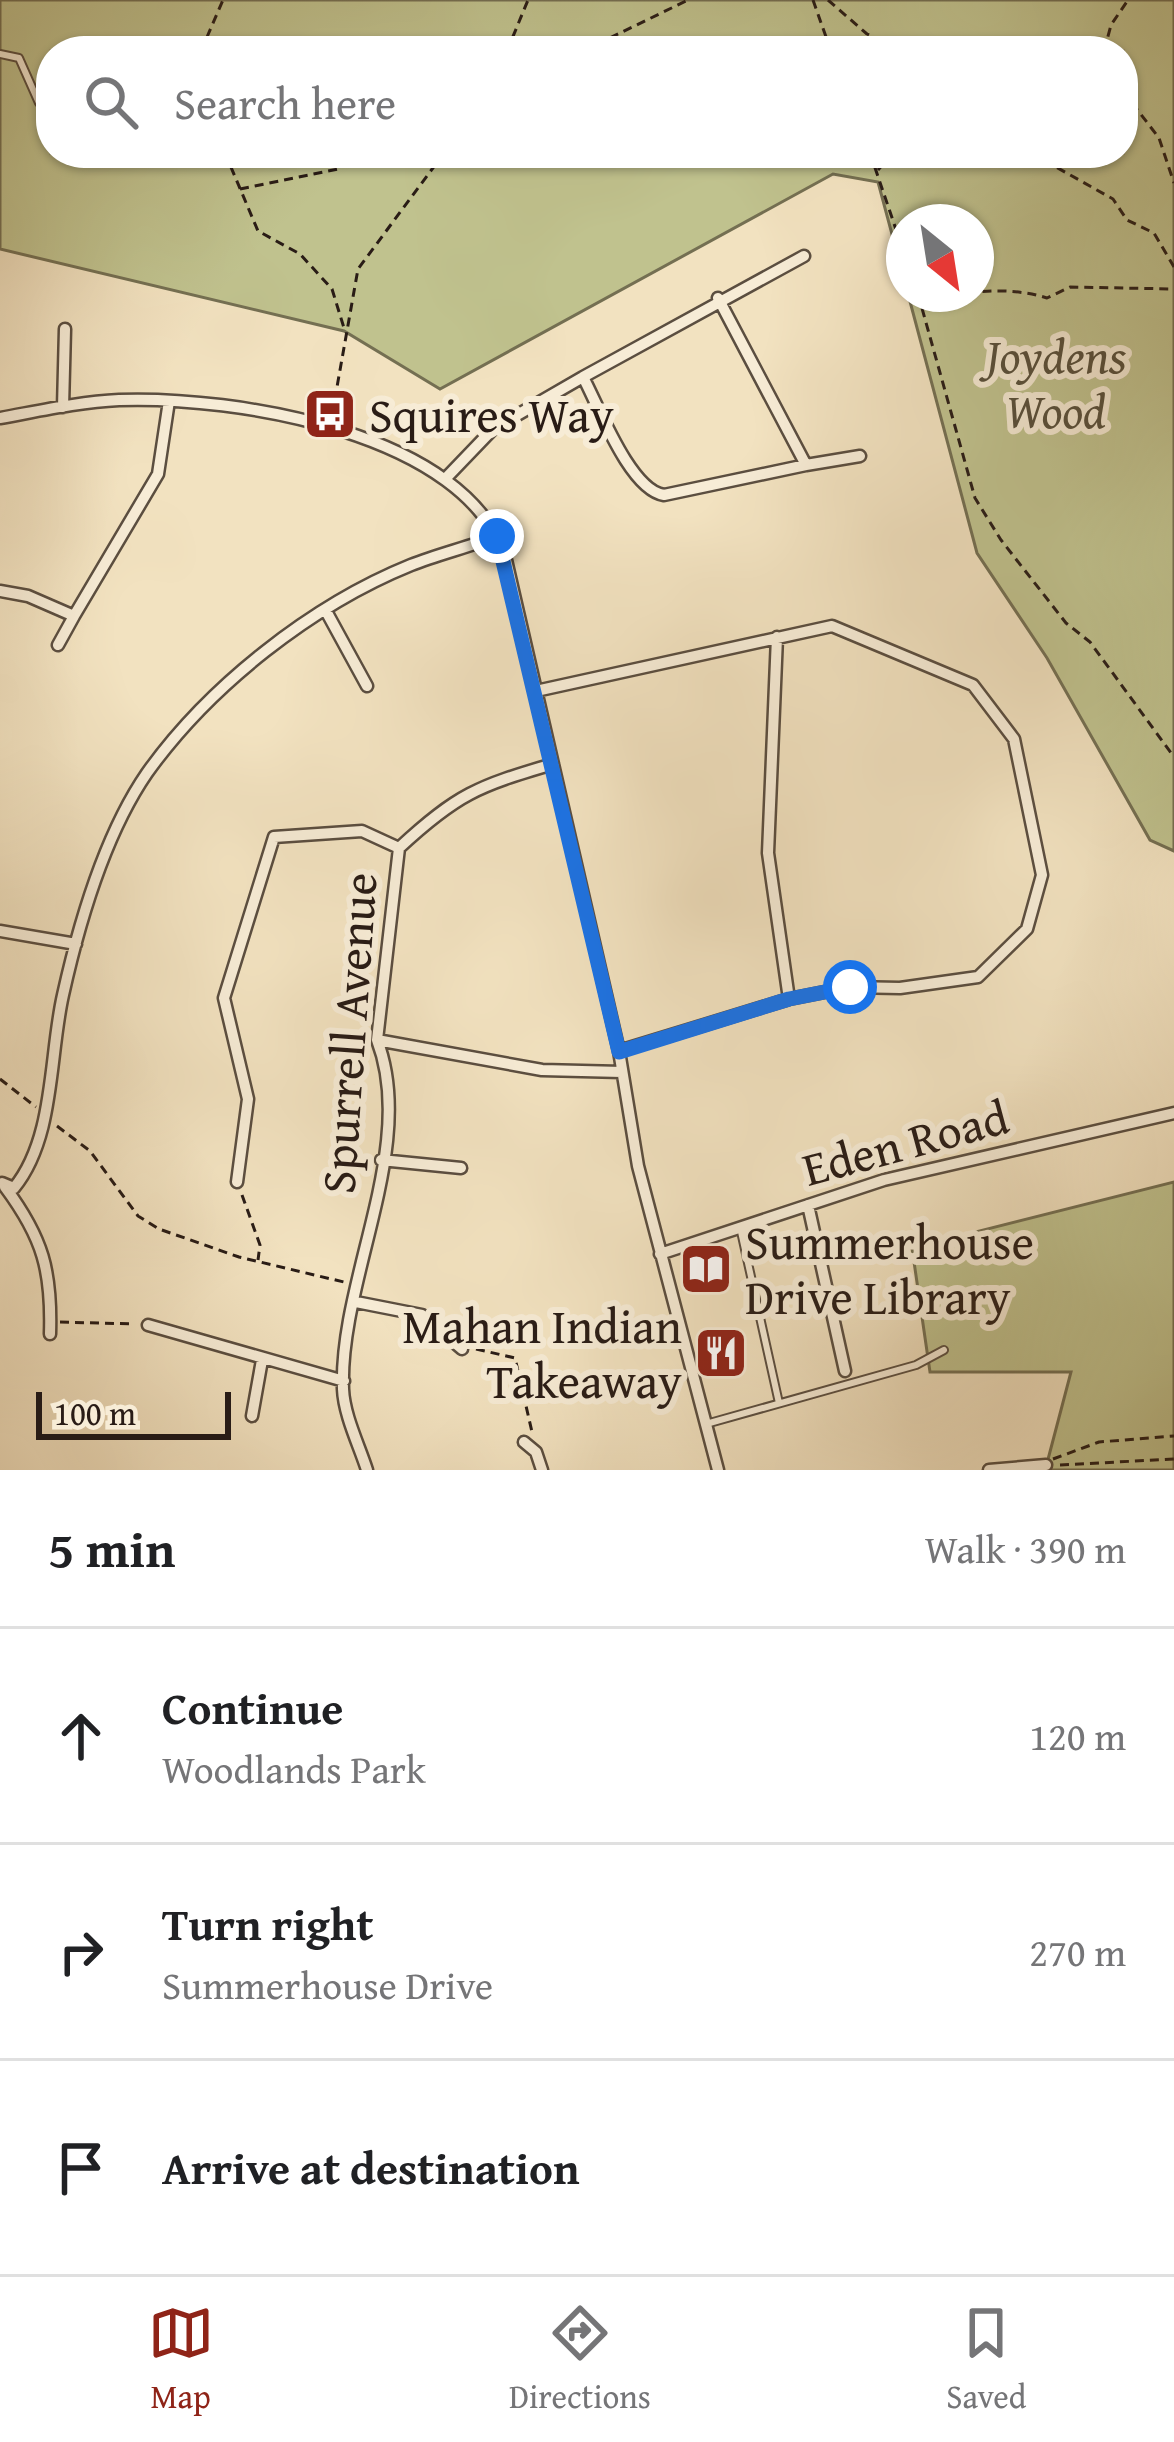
<!DOCTYPE html>
<html lang="en">
<head>
<meta charset="utf-8">
<style>
  :root { --surface:#fff; --page:#f6f6f6; --text:#202124; --muted:#757577; --line:#e0e0e0; --accent:#8f2418 }
  body { margin:0; font-family:"Gentium Book Plus",serif; background:var(--page); color:var(--text) }
  .compass { position:absolute; left:886px; top:204px; width:108px; height:108px; border-radius:50%; background:var(--surface); box-shadow:0 3px 9px #0004; rotate:150deg }
  .scale { position:absolute; left:36px; bottom:30px; width:195px; box-sizing:border-box; padding-left:12px; border:6px solid #291c16; border-top:0; font-size:33px; line-height:42px; white-space:nowrap; color:#291c16; -webkit-text-stroke:9px #f7ecd6; paint-order:stroke }
  .stop { position:absolute; width:36px; height:36px; margin:-27px; border:9px solid #1a73e8; border-radius:50%; background:#fff }
  .stop.end { background:#1a73e8; border-color:#fff; box-shadow:0 3px 12px #0008 }
  .list { margin:0; padding:0; list-style:none }
  h2 { display:flex; justify-content:space-between; align-items:center; height:156px; margin:0; padding:0 48px; font-size:51px }
  h2 small { font-size:39px; font-weight:400; color:var(--muted) }
  .list li { display:grid; grid-template-columns:78px 1fr auto; gap:36px; align-items:center; box-sizing:border-box; height:216px; padding:0 48px; border-top:3px solid var(--line) }
  .list b { display:block; font-size:45px; white-space:nowrap }
  .list p { margin:0; font-size:39px; white-space:nowrap; color:var(--muted) }
  .list em { font-size:39px; font-style:normal; color:var(--muted) }
  .icon { flex:none; width:66px; height:66px; fill:none; stroke:currentColor; stroke-width:2; stroke-linecap:round; stroke-linejoin:round }
  .map { position:relative; flex:none; width:1174px; height:1470px; overflow:hidden }
  .search { position:absolute; background:var(--surface); box-shadow:0 3px 9px #0004; left:36px; right:36px; top:36px; height:132px; display:flex; align-items:center; gap:30px; box-sizing:border-box; padding:0 42px; border-radius:48px; color:var(--muted); font-size:45px }
  .sheet { height:804px; background:var(--surface) }
  nav { display:flex; justify-content:space-around; align-items:center; box-sizing:border-box; height:168px; border-top:3px solid var(--line); background:var(--surface); font-size:33px; color:var(--muted) }
  nav a { display:grid; justify-items:center; gap:6px }
  nav .on { color:var(--accent) }
  .map>svg:first-child { display:block }
  .green { fill:#c0c28e; stroke:#746f52; stroke-width:3; fill-rule:evenodd }
  .lines { fill:none; stroke-linecap:round; stroke-linejoin:round }
  .service-casing { stroke:#5b4e40; stroke-width:10 }
  .minor-casing { stroke:#5b4e40; stroke-width:15 }
  .path { stroke:#291c16; stroke-width:3; stroke-dasharray:9 6; stroke-linecap:butt }
  .service { stroke:#f7ecd6; stroke-width:6 }
  .minor { stroke:#f7ecd6; stroke-width:10 }
  .route { stroke:#1a73e8; stroke-width:15 }
  .labels { text-anchor:middle; dominant-baseline:central; stroke-width:12; stroke-linejoin:round; paint-order:stroke }
  .park-label { font-size:48px; font-style:italic; fill:#564e3a; stroke:#f7ecd6 }
  .poi-label { font-size:48px; fill:#291c16; stroke:#f7ecd6; text-anchor:start }
  .street-label { font-size:48px; fill:#291c16; stroke:#f7ecd6 }
</style>
</head>
<body>
<div class="map">
<svg width="1174" height="1470" viewBox="0 0 1174 1470">
  <rect width="100%" height="100%" fill="#f2e2c0"/>
  <filter id="stains"><feTurbulence type="fractalNoise" baseFrequency=".00167" numOctaves="4"/><feColorMatrix values="0 0 0 0 .2 0 0 0 0 .09 0 0 0 0 .02 0 0 0 .5 -.17"/></filter>
  <radialGradient id="worn" r=".72"><stop offset=".6" stop-color="#630" stop-opacity="0"/><stop offset="1" stop-color="#630" stop-opacity=".3"/></radialGradient>
  <path class="green" d="M 0,0 L 1174,0 L 1174,851 L 1150,840 L 1047,658 L 977,553 L 908,294 L 976,294 L 976,222 L 904,222 L 904,279 L 878,182 L 833,174 L 440,389 L 344,331 L 0,249 ZM 51,51 L 1123,51 L 1123,153 L 51,153 Z
    M 1174,1182 L 1174,1470 L 1033,1470 L 1046,1467 L 1071,1372 L 930,1372 L 912,1248 Z"/>
  <g class="lines">
    <g class="service-casing">
      <path id="service" d="M 0,54 L 19,58 L 39,103
        M 740,1227 L 779,1403
        M 706,1424 L 916,1365 L 944,1350"/>
    </g>
    <g class="minor-casing">
      <path id="minor" d="M 583,377 L 804,256
        M 63,407 L 65,329
        M 0,418 C 39,411 79,402 119,400 C 233,396 469,432 506,560 L 619,1051 L 638,1166 L 718,1470
        M 806,465 L 860,456
        M 446,478 L 493,429 L 583,377 C 599,407 630,490 664,495 L 806,465 L 718,298
        M 0,591 L 28,596 L 74,616 L 158,474 L 169,401
        M 326,611 L 367,686
        M 58,645 L 74,616
        M 536,691 L 832,626 L 973,685 L 1014,739 L 1042,875 L 1027,929 L 978,977 L 900,988 L 850,987 L 789,999
        M 0,931 L 76,944
        M 377,1040 L 542,1070 L 622,1072
        M 619,1051 L 789,999 L 768,853 L 777,637
        M 381,1160 L 461,1168
        M 237,1182 L 248,1099 L 224,998 L 274,837 L 362,831 L 399,848
        M 2,1183 L 14,1188 C 55,1138 49,1056 63,995 C 79,923 105,834 147,773 C 209,686 312,605 411,565 C 439,554 469,547 497,536
        M 5,1187 C 43,1238 52,1271 50,1334
        M 808,1205 L 845,1371
        M 660,1254 L 884,1180 L 1174,1113
        M 356,1302 L 422,1315 L 462,1349
        M 148,1325 L 344,1381
        M 252,1416 L 262,1360
        M 524,1442 L 536,1452 L 542,1470
        M 367,1470 C 359,1445 344,1415 343,1389 C 339,1279 418,1146 377,1040 L 399,848 C 457,794 478,786 553,764
        M 989,1470 L 1046,1465"/>
    </g>
    <path class="path" d="M 813,0 L 831,51
      M 828,0 L 867,34 L 903,51
      M 201,51 L 223,0
      M 507,51 L 528,0
      M 583,51 L 688,0
      M 1016,51 L 1083,39 L 1103,46
      M 1104,51 L 1111,25 L 1128,0
      M 1123,91 L 1159,138 L 1174,183
      M 225,153 L 258,231 L 300,254 L 332,289 L 344,328
      M 870,153 L 904,253
      M 1031,153 L 1113,199 L 1127,220 L 1154,233 L 1174,267
      M 878,170 L 893,153
      M 240,189 L 338,169 L 363,153
      M 918,294 L 975,498 L 1001,540 L 1066,623 L 1090,642 L 1174,757
      M 924,304 C 960,290 1010,286 1047,298 L 1070,287 L 1174,289
      M 332,415 L 358,269 L 444,153
      M 0,1079 L 36,1107
      M 57,1126 L 90,1151 L 138,1216 L 159,1229 L 239,1257 L 348,1283
      M 242,1195 L 260,1245 L 258,1260
      M 685,1260 L 689,1276
      M 60,1322 L 134,1324
      M 476,1349 L 515,1358 L 532,1432
      M 1053,1459 L 1099,1442 L 1174,1436
      M 1060,1465 L 1174,1459"/>
    <use href="#service" class="service"/>
    <use href="#minor" class="minor"/>
  </g>
  <g class="lines">
    <path class="route" d="M 497,536 L 619,1052 L 789,999 L 850,987"/>
  </g>
  <defs>
    <g id="bus-square" transform="scale(2.7)"><rect x="-9" y="-9" width="18" height="18" rx="4" fill="#8f2418" stroke="#f7ecd6"/><path d="M-5-6H5V4H4V6H2V4H-2V6H-4V4H-5ZM-3.5-4V0h7V-4ZM-3.5 1.2v1.5H-2V1.2ZM2 1.2v1.5H3.5V1.2Z" fill="#fff"/></g>
    <g id="library-square" transform="scale(2.7)"><rect x="-9" y="-9" width="18" height="18" rx="4" fill="#8f2418" stroke="#f7ecd6"/><path d="M-6-4Q-3-5.5-.7-3.5V5Q-3 3-6 4ZM6-4Q3-5.5 .7-3.5V5Q3 3 6 4Z" fill="#fff"/></g>
    <g id="restaurant-square" transform="scale(2.7)"><rect x="-9" y="-9" width="18" height="18" rx="4" fill="#8f2418" stroke="#f7ecd6"/><path d="M-5-6h1v4h1v-4h1v4h1v-4h1v5L-1.5 .5V6h-2V.5L-5-1ZM5-6V6H3V1.5H1.5Q1.5-4 5-6Z" fill="#fff"/></g>
  </defs>
  <g fill-rule="evenodd">
    <use href="#bus-square" x="330" y="414"/>
    <use href="#library-square" x="706" y="1269"/>
    <use href="#restaurant-square" x="721" y="1353"/>
  </g>
  <g class="labels">
    <g class="park-label">
      <text x="1056" y="355">Joydens<tspan x="1056" dy="55">Wood</tspan></text>
    </g>
    <g class="poi-label">
      <text x="369" y="414">Squires Way</text>
      <text x="745" y="1241">Summerhouse<tspan x="745" dy="55">Drive Library</tspan></text>
      <text x="682" y="1325" text-anchor="end">Mahan Indian<tspan x="682" dy="55">Takeaway</tspan></text>
    </g>
    <g class="street-label">
      <text transform="translate(348 1033) rotate(-86)">Spurrell Avenue</text>
      <text transform="translate(905 1142) rotate(-15)">Eden Road</text>
    </g>
  </g>
  <rect width="100%" height="100%" filter="url(#stains)"/>
  <rect width="100%" height="100%" fill="url(#worn)"/>
</svg>
<svg class="compass" viewBox="-18 -18 36 36"><path d="M0-13l5 13h-10z" fill="#e53935"/><path d="M0 13l5-13h-10z" fill="#757577"/></svg>
<div class="scale">100 m</div>
<div class="stop" style="left:850px;top:987px"></div>
<div class="stop end" style="left:497px;top:536px"></div>
<div class="search"><svg class="icon" aria-label="search" viewBox="0 0 24 24"><circle cx="10" cy="10" r="6"/><path d="M15 15l6 6"/></svg>Search here</div>
</div>
<section class="sheet">
<h2>5 min<small>Walk · 390 m</small></h2>
<ul class="list">
<li><svg class="icon" aria-label="ahead" viewBox="0 0 24 24"><path d="M12 20V5M6 11l6-6 6 6"/></svg><div><b>Continue</b><p>Woodlands Park</p></div><em>120 m</em></li>
<li><svg class="icon" aria-label="right" viewBox="0 0 24 24"><path d="M7 20v-9h11M14 6l5 5-5 5"/></svg><div><b>Turn right</b><p>Summerhouse Drive</p></div><em>270 m</em></li>
<li><svg class="icon" aria-label="arrive" viewBox="0 0 24 24"><path d="M6 21V4h12l-3 4 3 4H6"/></svg><div><b>Arrive at destination</b></div></li>
</ul>
</section>
<nav>
<a class="on"><svg class="icon" aria-label="map" viewBox="0 0 24 24"><path d="M3 6l6-2 6 2 6-2v14l-6 2-6-2-6 2zM9 4v14M15 6v14"/></svg>Map</a>
<a><svg class="icon" aria-label="directions" viewBox="0 0 24 24"><path d="M12 3l9 9-9 9-9-9zM9 14v-3h6M13 9l2 2-2 2"/></svg>Directions</a>
<a><svg class="icon" aria-label="saved" viewBox="0 0 24 24"><path d="M7 4h10v16l-5-4-5 4z"/></svg>Saved</a>
</nav>
</body>
</html>
